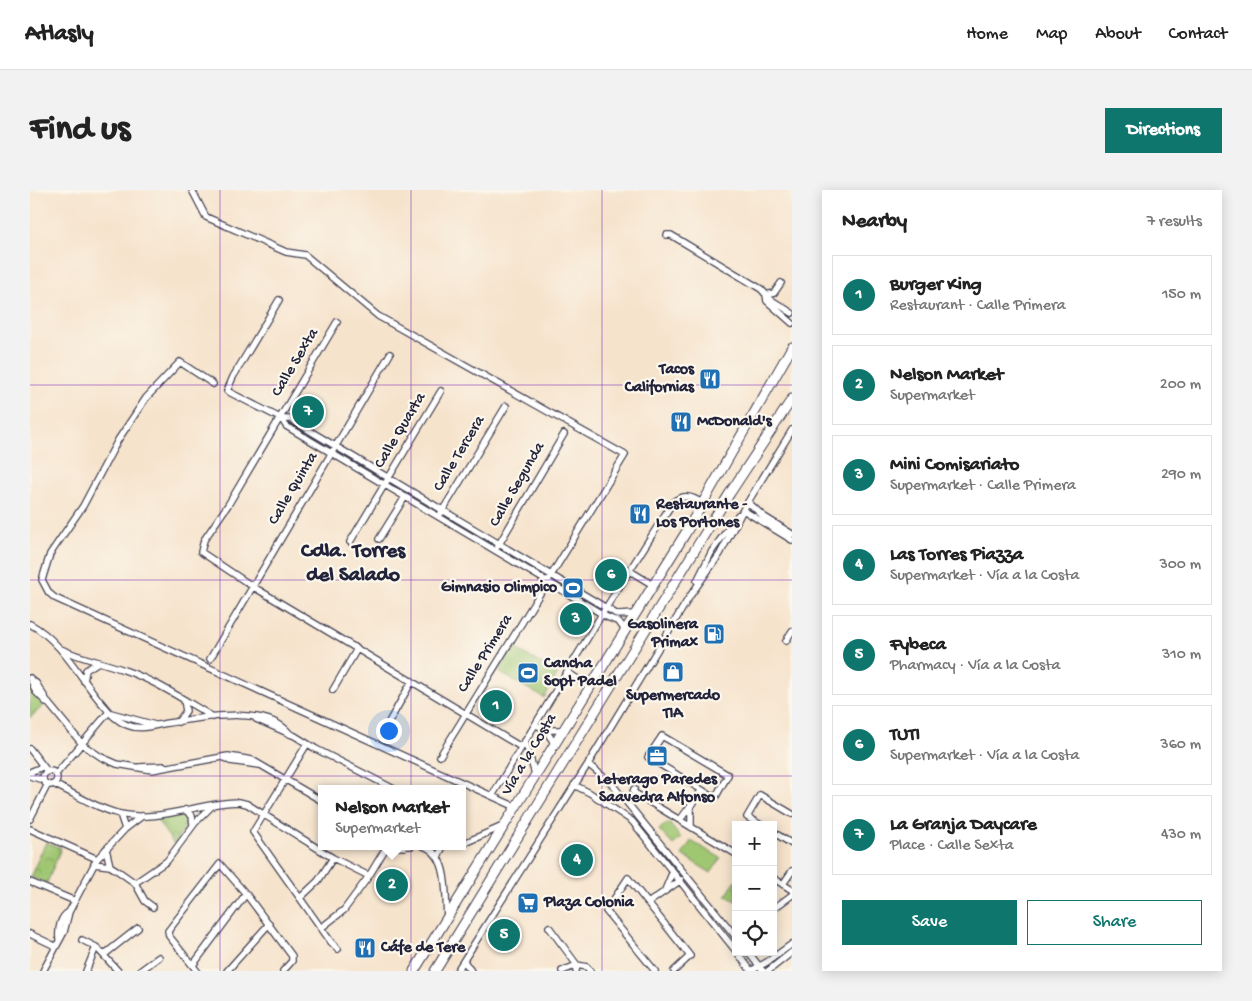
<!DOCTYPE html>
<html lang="en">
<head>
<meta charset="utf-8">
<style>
  :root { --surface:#fff; --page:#f2f2f2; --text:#222; --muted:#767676; --line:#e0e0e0; --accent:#0f766e }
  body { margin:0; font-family:"Gochi Hand",sans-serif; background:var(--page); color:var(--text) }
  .controls { position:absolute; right:15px; bottom:15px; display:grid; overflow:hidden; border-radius:0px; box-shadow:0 2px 12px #0003 }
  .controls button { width:45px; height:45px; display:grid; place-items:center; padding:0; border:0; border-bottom:1px solid var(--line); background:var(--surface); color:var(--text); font:25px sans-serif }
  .you { position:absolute; left:358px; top:540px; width:18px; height:18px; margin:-12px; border:4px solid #fff; border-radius:50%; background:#1a73e8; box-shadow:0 0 0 8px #1a73e833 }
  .badge { display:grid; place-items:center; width:32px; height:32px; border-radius:50%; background:var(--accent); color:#fff; font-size:16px; font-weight:700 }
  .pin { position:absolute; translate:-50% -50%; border:2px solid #fff; box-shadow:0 1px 5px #0006 }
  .popup { position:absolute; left:288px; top:595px; width:148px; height:65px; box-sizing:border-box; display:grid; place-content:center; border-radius:0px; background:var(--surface); filter:drop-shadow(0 1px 4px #0005); font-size:16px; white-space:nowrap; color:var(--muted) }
  .popup b { font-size:19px; color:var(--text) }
  .popup::after { content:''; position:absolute; left:50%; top:100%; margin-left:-10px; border:10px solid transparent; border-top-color:var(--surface) }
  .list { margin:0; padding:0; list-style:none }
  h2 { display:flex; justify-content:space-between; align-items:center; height:65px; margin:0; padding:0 20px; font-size:21px }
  h2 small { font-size:16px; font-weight:400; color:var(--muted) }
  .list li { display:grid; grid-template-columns:32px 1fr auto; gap:15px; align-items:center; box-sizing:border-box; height:80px; margin:0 10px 10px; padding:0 10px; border:1px solid var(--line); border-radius:0px }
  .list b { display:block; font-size:19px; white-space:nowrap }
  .list p { margin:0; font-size:16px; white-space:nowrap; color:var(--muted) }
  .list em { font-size:16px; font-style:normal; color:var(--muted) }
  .actions { display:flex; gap:10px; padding:15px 20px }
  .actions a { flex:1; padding:11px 0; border:1px solid var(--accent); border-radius:0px; text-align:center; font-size:18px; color:var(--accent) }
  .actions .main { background:var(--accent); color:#fff }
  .icon { flex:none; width:28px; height:28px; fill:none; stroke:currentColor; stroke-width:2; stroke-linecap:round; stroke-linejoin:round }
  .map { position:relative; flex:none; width:762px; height:781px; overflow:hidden; border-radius:0px }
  header { display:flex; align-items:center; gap:30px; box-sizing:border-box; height:70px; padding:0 25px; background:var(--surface); border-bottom:1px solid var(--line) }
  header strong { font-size:24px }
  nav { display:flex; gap:28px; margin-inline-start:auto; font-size:18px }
  .intro { display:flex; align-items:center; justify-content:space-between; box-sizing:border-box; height:120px; padding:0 30px }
  h1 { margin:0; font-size:35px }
  .button { padding:12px 22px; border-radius:0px; background:var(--accent); color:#fff; font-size:18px; font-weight:700 }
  main { display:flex; gap:30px; padding:0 30px }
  aside { flex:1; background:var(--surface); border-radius:0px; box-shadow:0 2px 12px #0003 }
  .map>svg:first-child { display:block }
  .green { fill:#9fc671; stroke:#607456 }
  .park { fill:url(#park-crowns); stroke:#607456 }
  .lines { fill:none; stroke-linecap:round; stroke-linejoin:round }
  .minor-casing { stroke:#423f51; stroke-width:8 }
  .highway-casing { stroke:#423f51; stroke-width:11 }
  .minor { stroke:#fff; stroke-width:5.5 }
  .highway { stroke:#fff; stroke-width:9 }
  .grid { fill:none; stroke:#7b2cbf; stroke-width:1; stroke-opacity:0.55 }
  .labels { text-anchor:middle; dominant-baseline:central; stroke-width:4.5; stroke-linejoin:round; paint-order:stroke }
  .street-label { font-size:16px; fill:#22223b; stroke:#fbf7ec }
  .poi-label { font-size:16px; font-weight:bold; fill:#22223b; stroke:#fbf7ec; text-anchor:start }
  .district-label { font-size:21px; font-weight:bold; fill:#22223b; stroke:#fbf7ec }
</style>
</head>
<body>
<header>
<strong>Atlasly</strong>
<nav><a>Home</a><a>Map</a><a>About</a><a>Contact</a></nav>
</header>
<div class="intro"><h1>Find us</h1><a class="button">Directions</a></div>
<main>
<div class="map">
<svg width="762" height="781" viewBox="0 0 762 781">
  <defs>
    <pattern id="park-crowns" width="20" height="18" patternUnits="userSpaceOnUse" patternTransform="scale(1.25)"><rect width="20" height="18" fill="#9fc671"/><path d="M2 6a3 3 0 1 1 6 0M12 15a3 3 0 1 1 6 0" fill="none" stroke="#81a05e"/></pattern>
  </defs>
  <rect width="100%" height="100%" fill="#fbf7ec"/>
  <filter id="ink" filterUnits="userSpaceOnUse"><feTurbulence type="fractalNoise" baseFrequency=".02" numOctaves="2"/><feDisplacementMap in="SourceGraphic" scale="10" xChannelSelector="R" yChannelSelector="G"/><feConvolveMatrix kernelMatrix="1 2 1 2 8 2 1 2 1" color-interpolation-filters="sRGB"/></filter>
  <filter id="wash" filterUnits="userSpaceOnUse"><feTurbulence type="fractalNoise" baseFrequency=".0096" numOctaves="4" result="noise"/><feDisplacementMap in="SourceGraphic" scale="20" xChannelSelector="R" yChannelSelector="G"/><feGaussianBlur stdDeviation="1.12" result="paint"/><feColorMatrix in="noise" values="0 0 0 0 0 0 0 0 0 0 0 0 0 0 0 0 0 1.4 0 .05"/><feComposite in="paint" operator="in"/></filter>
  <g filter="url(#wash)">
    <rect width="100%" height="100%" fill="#f6e3cc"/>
    <path class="green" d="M 483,457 L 528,484 L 514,508 L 469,482 Z
      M 638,632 L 651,648 L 643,655 L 629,640 Z
      M 661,651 L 691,668 L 681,683 L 652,665 Z
      M 706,690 L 706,711 L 696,706 Z"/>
    <path class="park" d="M 0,497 L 14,515 L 0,528 Z
      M 156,624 L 160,630 L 144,654 L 126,629 Z
      M 16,652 L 31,658 L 17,693 L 0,687 Z"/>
  </g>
  <g filter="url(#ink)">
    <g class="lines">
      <g class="minor-casing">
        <path id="minor" d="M 162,0 L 176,27 L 256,62 L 275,65 L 348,126 L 595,265 L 410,566
          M 637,45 L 641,45 L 731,99 L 740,109 L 762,123
          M 736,105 L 737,111 L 762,133
          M 736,105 L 744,103 L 751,93
          M 249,110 L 203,187 L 197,201 L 252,229 L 256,236 L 577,427 L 589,432 L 595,440
          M 307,132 L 198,315 L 174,350 L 171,362 L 222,396 L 491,557
          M 183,194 L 150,172 L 116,208 L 88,250 L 53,316 L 20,364 L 12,390 L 19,403 L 25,408 L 486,617
          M 252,229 L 260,229 L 588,425 L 604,424
          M 718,312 L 733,326 L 762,344
          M 713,320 L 762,350
          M 411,323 L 476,216
          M 349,349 L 375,307
          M 320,352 L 411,201
          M 468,356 L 534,244
          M 600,381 L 623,395
          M 667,391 L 682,361 L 708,325
          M 0,434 C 30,450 48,484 69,510 C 78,520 84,530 97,535 C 111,541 124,535 138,533 C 171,528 236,514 260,544
          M 756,451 L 762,441
          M 31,459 C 52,469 73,472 94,480 C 126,491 154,510 183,527
          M 180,469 L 360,164
          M 537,482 L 560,497
          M 0,488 L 6,502 L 17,513
          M 1,490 L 6,493 L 19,514 L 53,555 L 71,567 L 87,574 L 122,580 L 198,566 L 222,570 L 292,611
          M 54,491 L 56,480 L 67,473
          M 303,500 L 327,459
          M 81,523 L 125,535
          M 226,529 L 265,546 L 286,559 L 364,599
          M 148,532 L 156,521 L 154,510
          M 505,535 L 520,540 L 531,540
          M 355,539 L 382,491
          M 515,539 L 524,553
          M 632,546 L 698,585 L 685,608 L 618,567 Z
          M 495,551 L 505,584
          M 277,554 L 223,642 L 301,752 L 308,759
          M 0,559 L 17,581
          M 193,567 L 200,571 L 229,575
          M 558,574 L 581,593 L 706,747
          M 109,577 L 134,576
          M13 588a7 7 0 1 1 14 0a7 7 0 1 1-14 0Z
          M 0,582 L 12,577
          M 26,584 L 78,523
          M 0,586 L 13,590
          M 23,594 C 46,604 65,618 90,624 C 129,633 170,612 209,612 L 217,614 L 303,668 L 339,686
          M 544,595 L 560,603 L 602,631 L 706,761
          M 604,599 L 603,602 L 706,664
          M 462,606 L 572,424 L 643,312 C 654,304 662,306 672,313
          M 661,617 L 661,637
          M 155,620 L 162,626 L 163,635
          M 90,624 L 95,639
          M 0,629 L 18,594
          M 650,630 L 672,600
          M 731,635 L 717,627 L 730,605 L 762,624
          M 0,639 L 67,669
          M 743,642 L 762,654
          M 432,654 L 473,636
          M 361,656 L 374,657
          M 374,656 L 381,656
          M 393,656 C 420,665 415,705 417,728
          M 76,659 L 80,676
          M 408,667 L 413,656
          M 64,674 L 80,676 L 88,681 L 105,693 L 115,711 L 123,717
          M 743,688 L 762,700
          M 0,692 L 45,711
          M 105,693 L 137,671 L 165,633 L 182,616
          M 753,694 L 762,681
          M 635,700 L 643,681
          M 270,708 L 288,691 L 303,668
          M 618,713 L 651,690
          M 743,719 L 762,705
          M 519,737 L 547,775 L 546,781
          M 291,738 L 314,720 L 339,686 L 357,656
          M 0,744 L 25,756
          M 29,749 C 28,739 30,727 39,722
          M 52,750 L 66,757 L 88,781
          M 707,762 L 721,781
          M 718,762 L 733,781
          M 75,764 L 108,738
          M 434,771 L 441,781
          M 163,775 L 216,704
          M 13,781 L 34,742 L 39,722 L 67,669 L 95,639 L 112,626
          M 56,781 L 66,757
          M 110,781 L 129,767
          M 167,781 L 139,746 L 138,741 L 190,674 L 216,704 L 262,766 L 262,771 L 253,781
          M 197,781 L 239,734
          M 427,781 L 558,574 L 660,406 L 690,364 L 713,320 L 762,240
          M 532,781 L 547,775 L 557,777 L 560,781
          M 625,781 L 576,721 L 598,688 L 660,766 L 644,781
          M 721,781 L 737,772 L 762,754
          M 738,781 L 762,762"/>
      </g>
      <g class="highway-casing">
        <path id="highway" d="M 384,781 L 655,344 L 762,157
          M 405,781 L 700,303 L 762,209"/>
      </g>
      <use href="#minor" class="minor"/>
      <use href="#highway" class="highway"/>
    </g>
  </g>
  <path class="grid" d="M 190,0 L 190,781M 381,0 L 381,781M 572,0 L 572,781M 0,195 L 762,195M 0,390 L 762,390M 0,586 L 762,586"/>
  <defs>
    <g id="restaurant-square" transform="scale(1.125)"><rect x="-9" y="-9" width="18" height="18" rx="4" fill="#1f6fb2" stroke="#fbf7ec"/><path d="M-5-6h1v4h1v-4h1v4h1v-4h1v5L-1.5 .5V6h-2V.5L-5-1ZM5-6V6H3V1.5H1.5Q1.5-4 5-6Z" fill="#fff"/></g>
    <g id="stadium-square" transform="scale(1.125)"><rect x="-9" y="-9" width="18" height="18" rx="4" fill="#1f6fb2" stroke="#fbf7ec"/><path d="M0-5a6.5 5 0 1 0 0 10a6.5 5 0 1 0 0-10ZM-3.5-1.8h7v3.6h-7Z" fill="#fff"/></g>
    <g id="fuel-square" transform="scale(1.125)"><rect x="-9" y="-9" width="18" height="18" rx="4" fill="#1f6fb2" stroke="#fbf7ec"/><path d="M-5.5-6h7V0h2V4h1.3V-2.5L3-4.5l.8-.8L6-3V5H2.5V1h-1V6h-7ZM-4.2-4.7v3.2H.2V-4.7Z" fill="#fff"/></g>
    <g id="shop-square" transform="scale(1.125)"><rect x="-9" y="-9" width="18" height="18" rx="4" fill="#1f6fb2" stroke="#fbf7ec"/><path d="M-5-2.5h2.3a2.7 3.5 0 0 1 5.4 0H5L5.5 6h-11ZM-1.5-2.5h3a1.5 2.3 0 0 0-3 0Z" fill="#fff"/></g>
    <g id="office-square" transform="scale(1.125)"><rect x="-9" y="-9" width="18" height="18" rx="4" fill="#1f6fb2" stroke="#fbf7ec"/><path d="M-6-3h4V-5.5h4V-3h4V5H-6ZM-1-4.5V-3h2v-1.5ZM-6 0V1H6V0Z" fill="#fff"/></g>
    <g id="supermarket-square" transform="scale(1.125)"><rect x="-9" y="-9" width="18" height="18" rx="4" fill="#1f6fb2" stroke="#fbf7ec"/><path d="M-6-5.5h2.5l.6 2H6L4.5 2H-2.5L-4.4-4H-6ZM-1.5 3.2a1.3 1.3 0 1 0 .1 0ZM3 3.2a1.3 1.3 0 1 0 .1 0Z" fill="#fff"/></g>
  </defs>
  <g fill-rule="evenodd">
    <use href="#restaurant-square" x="680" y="189"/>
    <use href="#restaurant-square" x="651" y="232"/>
    <use href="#restaurant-square" x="610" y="324"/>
    <use href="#stadium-square" x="543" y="398"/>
    <use href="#fuel-square" x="684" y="444"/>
    <use href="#shop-square" x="643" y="482"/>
    <use href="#stadium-square" x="498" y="483"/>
    <use href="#office-square" x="627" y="566"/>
    <use href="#supermarket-square" x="498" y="713"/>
    <use href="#restaurant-square" x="335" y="758"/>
  </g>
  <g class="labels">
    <g class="street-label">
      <text transform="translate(266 173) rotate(-59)">Calle Sexta</text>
      <text transform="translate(371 241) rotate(-59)">Calle Quarta</text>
      <text transform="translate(430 264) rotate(-59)">Calle Tercera</text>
      <text transform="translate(488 295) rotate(-60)">Calle Segunda</text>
      <text transform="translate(264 299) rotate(-59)">Calle Quinta</text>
      <text transform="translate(456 464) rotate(-58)">Calle Primera</text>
      <text transform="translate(500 565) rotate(-59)">Vía a la Costa</text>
    </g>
    <g class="poi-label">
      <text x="664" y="180" text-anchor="end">Tacos<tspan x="664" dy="18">Californias</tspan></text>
      <text x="667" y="232">McDonald's</text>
      <text x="626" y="315">Restaurante -<tspan x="626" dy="18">Los Portones</tspan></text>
      <text x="527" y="398" text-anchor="end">Gimnasio Olimpico</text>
      <text x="668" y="435" text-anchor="end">Gasolinera<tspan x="668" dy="18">Primax</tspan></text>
      <text x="514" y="474">Cancha<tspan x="514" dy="18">Sopt Padel</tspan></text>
      <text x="643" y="506" text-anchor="middle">Supermercado<tspan x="643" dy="18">TIA</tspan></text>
      <text x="627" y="590" text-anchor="middle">Leterago Paredes<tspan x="627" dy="18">Saavedra Alfonso</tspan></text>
      <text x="514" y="713">Plaza Colonia</text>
      <text x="351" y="758">Cáfe de Tere</text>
    </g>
    <g class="district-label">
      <text x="323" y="362">Cdla. Torres<tspan x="323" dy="24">del Salado</tspan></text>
    </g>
  </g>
</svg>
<div class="controls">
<button>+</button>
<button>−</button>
<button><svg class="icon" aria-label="locate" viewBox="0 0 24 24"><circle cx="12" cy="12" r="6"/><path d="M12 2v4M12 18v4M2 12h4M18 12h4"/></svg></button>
</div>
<div class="you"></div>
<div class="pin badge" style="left:466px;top:516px">1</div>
<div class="pin badge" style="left:362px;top:695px">2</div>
<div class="popup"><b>Nelson Market</b>Supermarket</div>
<div class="pin badge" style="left:546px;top:429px">3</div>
<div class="pin badge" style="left:547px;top:670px">4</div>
<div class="pin badge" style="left:474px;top:745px">5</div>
<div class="pin badge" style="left:581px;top:385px">6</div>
<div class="pin badge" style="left:278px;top:222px">7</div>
</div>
<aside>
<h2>Nearby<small>7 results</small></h2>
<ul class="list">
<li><span class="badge">1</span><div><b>Burger King</b><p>Restaurant · Calle Primera</p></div><em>150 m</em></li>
<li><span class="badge">2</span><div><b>Nelson Market</b><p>Supermarket</p></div><em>200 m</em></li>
<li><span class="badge">3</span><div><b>Mini Comisariato</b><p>Supermarket · Calle Primera</p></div><em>290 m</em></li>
<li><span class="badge">4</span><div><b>Las Torres Piazza</b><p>Supermarket · Vía a la Costa</p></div><em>300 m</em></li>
<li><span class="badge">5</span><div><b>Fybeca</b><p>Pharmacy · Vía a la Costa</p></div><em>310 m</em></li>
<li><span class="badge">6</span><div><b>TUTI</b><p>Supermarket · Vía a la Costa</p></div><em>360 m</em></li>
<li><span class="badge">7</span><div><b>La Granja Daycare</b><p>Place · Calle Sexta</p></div><em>430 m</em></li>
</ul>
<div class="actions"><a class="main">Save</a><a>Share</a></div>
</aside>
</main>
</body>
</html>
